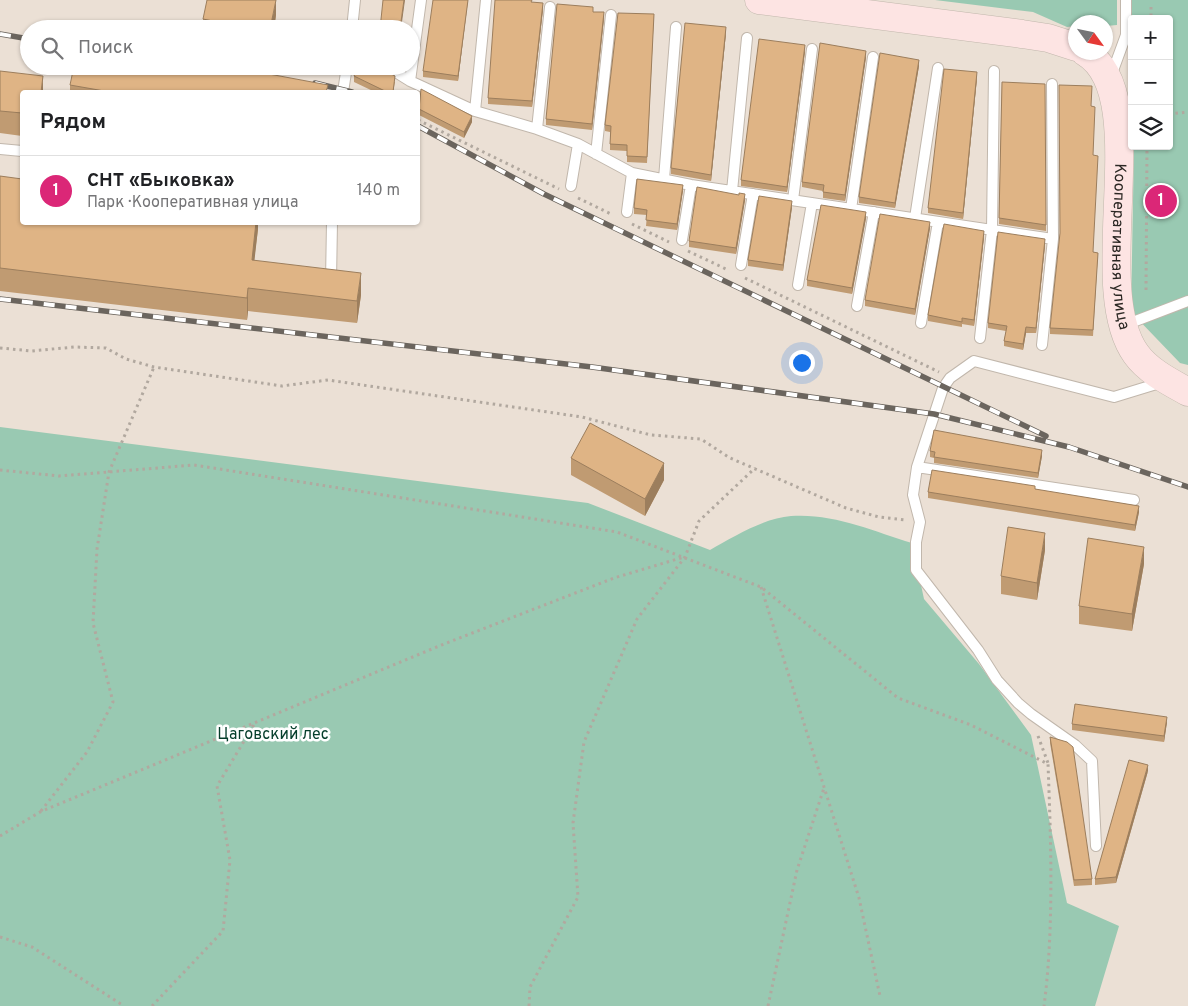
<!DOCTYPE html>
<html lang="ru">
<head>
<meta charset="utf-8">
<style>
  :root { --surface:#fff; --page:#f6f6f6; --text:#202124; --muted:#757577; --line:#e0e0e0; --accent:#db2777 }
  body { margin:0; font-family:Overpass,sans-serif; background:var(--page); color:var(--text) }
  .controls { position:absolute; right:15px; top:15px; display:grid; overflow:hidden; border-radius:5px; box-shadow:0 1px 4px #0004 }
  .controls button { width:45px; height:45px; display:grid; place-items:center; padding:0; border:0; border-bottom:1px solid var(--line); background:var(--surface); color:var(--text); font:25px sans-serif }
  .compass { position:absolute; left:1068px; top:15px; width:45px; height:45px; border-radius:50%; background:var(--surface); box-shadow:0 1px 4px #0004; rotate:123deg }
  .you { position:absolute; left:801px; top:362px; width:18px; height:18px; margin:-12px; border:4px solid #fff; border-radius:50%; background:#1a73e8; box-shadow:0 0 0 8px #1a73e833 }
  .badge { display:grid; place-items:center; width:32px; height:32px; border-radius:50%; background:var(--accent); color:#fff; font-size:16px; font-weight:700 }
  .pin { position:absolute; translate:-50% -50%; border:2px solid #fff; box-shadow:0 1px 5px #0006 }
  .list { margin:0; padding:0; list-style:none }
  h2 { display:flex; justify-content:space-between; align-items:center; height:65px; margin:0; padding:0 20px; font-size:21px }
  h2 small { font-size:16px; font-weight:400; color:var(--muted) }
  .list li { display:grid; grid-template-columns:32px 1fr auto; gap:15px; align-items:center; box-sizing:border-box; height:70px; padding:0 20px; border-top:1px solid var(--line) }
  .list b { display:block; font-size:19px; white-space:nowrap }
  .list p { margin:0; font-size:16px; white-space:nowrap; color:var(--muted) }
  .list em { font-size:16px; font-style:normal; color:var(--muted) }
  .icon { flex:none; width:28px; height:28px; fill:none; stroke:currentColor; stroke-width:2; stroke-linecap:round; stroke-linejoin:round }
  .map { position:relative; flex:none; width:1188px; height:1006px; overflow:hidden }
  .search { position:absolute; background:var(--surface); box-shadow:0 1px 4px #0004; left:20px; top:20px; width:400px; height:55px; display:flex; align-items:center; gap:12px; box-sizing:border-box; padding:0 18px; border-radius:28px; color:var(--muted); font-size:19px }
  .panel { position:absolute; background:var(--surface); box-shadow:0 1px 4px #0004; left:20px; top:90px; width:400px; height:135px; border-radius:5px }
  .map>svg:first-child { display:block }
  .green { fill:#99c9b2 }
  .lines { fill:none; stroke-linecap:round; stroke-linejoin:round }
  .lane-casing { stroke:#c1b7ac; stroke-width:12 }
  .secondary-casing { stroke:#c1b7ac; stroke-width:29 }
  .path { stroke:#b1a89f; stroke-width:3; stroke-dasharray:2.5 4; stroke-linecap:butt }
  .lane { stroke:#fff; stroke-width:10 }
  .secondary { stroke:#fde4e3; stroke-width:28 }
  .rail-casing { stroke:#6b655e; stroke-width:5.5 }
  .rail { stroke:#fff; stroke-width:4; stroke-dasharray:11; stroke-linecap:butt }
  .wall { fill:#c09b72 }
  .shaded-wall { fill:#9c7e5d }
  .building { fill:#dfb485; stroke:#9c7e5d }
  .labels { text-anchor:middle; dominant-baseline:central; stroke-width:5; stroke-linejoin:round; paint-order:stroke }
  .street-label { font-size:16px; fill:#2b2723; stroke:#fff }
  .park-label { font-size:16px; fill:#053e2b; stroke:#fff }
</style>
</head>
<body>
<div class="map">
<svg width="1188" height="1006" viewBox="0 0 1188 1006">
  <rect width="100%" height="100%" fill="#ebe0d5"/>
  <path class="green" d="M 935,0 L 1117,0 L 1117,25 L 1106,26 L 1106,22 L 1076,22 L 1075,26 L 1067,27 L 1033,12 Z
    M 1132,0 L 1188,0 L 1188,365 L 1180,363 L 1131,312 L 1134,146 L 1169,146 L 1169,19 L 1132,19 Z
    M 0,427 L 588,503 L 710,550 C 733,537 764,518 791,516 C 833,513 873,531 912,543 L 924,599 L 979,664 L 1031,735 L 1067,903 L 1119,926 L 1095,1006 L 0,1006 Z"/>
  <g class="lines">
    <g class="lane-casing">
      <path id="lane" d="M 352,29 L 355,0
        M 386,66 L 410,81 L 475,111 L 537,129 L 578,144 L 632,173 L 691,185 L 1053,239 L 1052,84
        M 1111,76 L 1126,35 L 1126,0
        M 410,81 L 421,0
        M 343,92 L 347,66
        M 475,111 L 486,0
        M 537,129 L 550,7
        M 0,149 L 22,151
        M 596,154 L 611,15
        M 664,179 L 676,27
        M 571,186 L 578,144
        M 732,191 L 747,38
        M 793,200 L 812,49
        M 851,209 L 873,57
        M 627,212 L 632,173
        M 915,218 L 938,68
        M 682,240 L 691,185
        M 741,265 L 753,194
        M 331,281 L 332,222
        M 798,285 L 812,203
        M 857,306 L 874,212
        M 921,323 L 938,222
        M 1125,325 L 1188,301
        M 980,338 L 992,230 L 994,71
        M 1042,345 L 1053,239
        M 917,467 L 1134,500
        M 1096,846 L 1092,761 L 1075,745 L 1031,714 L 1018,703 L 997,680 L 978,650 L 916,570 L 916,542 L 920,522 L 913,495 L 917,467 L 943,388 L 950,378 L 974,361 L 1114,397 L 1163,382"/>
    </g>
    <g class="secondary-casing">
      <g id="secondary">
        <path d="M 759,0 L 1022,34 L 1048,38 L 1076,47"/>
        <path id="s1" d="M 1085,52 C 1156,94 1086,285 1136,354 C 1148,371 1170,382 1188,392"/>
      </g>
    </g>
    <path class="path" d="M 1151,7 L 1151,19
      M 1169,114 L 1188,112
      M 418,120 L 559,189
      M 578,198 L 613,215
      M 632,224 L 669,242
      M 688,251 L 728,270
      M 745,278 L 939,372
      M 1146,290 L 1147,146
      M 0,348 L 32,351 L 74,347 L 106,348 L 126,359 L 154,367 L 282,386 L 328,380 L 582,417 L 651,435 L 701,439 L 730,458 L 846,508 L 879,517 L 905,520
      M 0,470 L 59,476 L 194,465 L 617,532 L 761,587 L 898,698 L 971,725 L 1048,764 C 1051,841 1054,930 1044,1006
      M 761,587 L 859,898 L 880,996
      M 1038,736 L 1048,763
      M 41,811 L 87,752 L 113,702 L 93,623 L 97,549 L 109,472 L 154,367
      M 0,836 L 40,812 L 444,644 L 614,578 L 684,557
      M 0,937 L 32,947 L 124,1006
      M 152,1006 L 223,931 L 230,860 L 217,786 L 255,723
      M 529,1006 L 530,987 L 578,897 L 573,823 L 584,742 L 637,619 L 685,557 L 699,521 L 755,468
      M 768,1006 L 797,870 L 824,788"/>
    <use href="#lane" class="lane"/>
    <use href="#secondary" class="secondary"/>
    <g class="rail-casing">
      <path id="rail" d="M 0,34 L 29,39
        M 315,83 L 352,92
        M 418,126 L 544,194 L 1046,436
        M 0,299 L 592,367 L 934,414 L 1069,447 L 1188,487"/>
    </g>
    <use href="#rail" class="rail"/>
  </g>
  <path class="wall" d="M 468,0 L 458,81 L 423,77 L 423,71 Z
    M 531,2 L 543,9 L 532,107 L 488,104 L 488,98 Z
    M 593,12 L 604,18 L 592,130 L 546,125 L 546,119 Z
    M 654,14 L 647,163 L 627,162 L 627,151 L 610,150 L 610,132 L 605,131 L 605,125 Z
    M 276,15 L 274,29 L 203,29 L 203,19 Z
    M 726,33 L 711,181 L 671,174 L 671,168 Z
    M 805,51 L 787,192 L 741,186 L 741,180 Z
    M 866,57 L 845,201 L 823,198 L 823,191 L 802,187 L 802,182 Z
    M 919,66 L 895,208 L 859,203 L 859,197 Z
    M 0,71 L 43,92 L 22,92 L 22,136 L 0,133 Z
    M 354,76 L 395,82 L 393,92 L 375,92 L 354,82 Z
    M 977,78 L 963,219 L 928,213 L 928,208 Z
    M 1002,82 L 1046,225 L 1046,231 L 999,224 Z
    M 70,85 L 328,92 L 70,92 Z
    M 1092,106 L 1093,155 L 1093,252 L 1098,253 L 1093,336 L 1050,334 L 1050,328 Z
    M 419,109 L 472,122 L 464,138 L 419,115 Z
    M 0,176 L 258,222 L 258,229 L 254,260 L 361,295 L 357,323 L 248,311 L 247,320 L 0,291 Z
    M 683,190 L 677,230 L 646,226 L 647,215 L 634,214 L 634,208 Z
    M 739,195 L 745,200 L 736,254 L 689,247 L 689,241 Z
    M 792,207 L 783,271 L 748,266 L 748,260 Z
    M 866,218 L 852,294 L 807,286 L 807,280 Z
    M 930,228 L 915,315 L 865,306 L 865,300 Z
    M 984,237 L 974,326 L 962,324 L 962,327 L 928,321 L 928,315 Z
    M 1045,245 L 1036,333 L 1026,333 L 1023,350 L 1004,346 L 1004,341 L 1006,331 L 988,328 L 988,323 Z
    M 930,451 L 1042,456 L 1038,478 L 934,463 L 934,458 L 930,457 Z
    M 571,458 L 664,480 L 645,516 L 571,475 Z
    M 1035,489 L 1139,512 L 1135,531 L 928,498 L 928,492 Z
    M 1045,550 L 1037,600 L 1001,594 L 1001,576 Z
    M 1144,564 L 1132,631 L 1079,624 L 1079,606 Z
    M 1167,722 L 1164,742 L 1072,730 L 1072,724 Z
    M 1050,737 L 1092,879 L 1092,885 L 1074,886 L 1050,743 Z
    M 1148,771 L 1116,883 L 1095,885 L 1095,879 Z"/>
  <path class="shaded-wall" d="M 276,0 L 276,15 L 274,29 L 270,29 Z
    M 404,0 L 405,0 L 401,29 L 400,29 Z
    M 468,0 L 458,81 L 458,76 Z
    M 543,3 L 543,9 L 532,107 L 532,101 Z
    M 604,12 L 604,18 L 592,130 L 592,124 Z
    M 726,27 L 726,33 L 711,181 L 711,175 Z
    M 805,45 L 805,51 L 787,192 L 787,187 Z
    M 866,51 L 866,57 L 845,201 L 845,195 Z
    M 919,60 L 919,66 L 895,208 L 895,203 Z
    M 977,72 L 977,78 L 963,219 L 963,213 Z
    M 43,76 L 43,92 L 41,92 Z
    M 472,116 L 472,122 L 464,138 L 464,132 Z
    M 683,185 L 683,190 L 677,230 L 677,224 Z
    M 745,194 L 745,200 L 736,254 L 736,248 Z
    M 792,201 L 792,207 L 783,271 L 783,265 Z
    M 866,212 L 866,218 L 852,294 L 852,288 Z
    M 256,222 L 258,222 L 258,229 L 252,282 L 252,260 Z
    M 930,222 L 930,228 L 915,315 L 915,309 Z
    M 984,231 L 984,237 L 974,326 L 974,320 Z
    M 1045,239 L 1045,245 L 1036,333 L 1036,328 Z
    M 361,273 L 361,295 L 357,323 L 357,301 Z
    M 248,288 L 248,311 L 247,320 L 247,298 Z
    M 1026,327 L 1026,333 L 1023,350 L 1023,344 Z
    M 1042,450 L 1042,456 L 1038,478 L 1038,473 Z
    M 664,463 L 664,480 L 645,516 L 645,499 Z
    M 1139,506 L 1139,512 L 1135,531 L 1135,525 Z
    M 1045,533 L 1045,550 L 1037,600 L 1037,583 Z
    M 1144,547 L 1144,564 L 1132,631 L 1132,614 Z
    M 1167,717 L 1167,722 L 1164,742 L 1164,736 Z
    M 1148,765 L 1148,771 L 1116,883 L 1116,877 Z"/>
  <path class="building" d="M 207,0 L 276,0 L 270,29 L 253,29 L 203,19 Z
    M 383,0 L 404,0 L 400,29 L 380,29 Z
    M 433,0 L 468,0 L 458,76 L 423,71 Z
    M 495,0 L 532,0 L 531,2 L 543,3 L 532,101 L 488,98 Z
    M 557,4 L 593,7 L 593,12 L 604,12 L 592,124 L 546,119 Z
    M 618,13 L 654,14 L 647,157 L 627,156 L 627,145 L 610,144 L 611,126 L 605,125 Z
    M 685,23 L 726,27 L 711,175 L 671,168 Z
    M 759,39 L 805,45 L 787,187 L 741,180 Z
    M 820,43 L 866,51 L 845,195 L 823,192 L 824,185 L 802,182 Z
    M 880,53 L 919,60 L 895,203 L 859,197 Z
    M 74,66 L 226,66 L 328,85 L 326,92 L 110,92 L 70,85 Z
    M 359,66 L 376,66 L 395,76 L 393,92 L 387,92 L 354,76 Z
    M 944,69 L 977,72 L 963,213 L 928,208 Z
    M 0,71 L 43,76 L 41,92 L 22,92 L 22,113 L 0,111 Z
    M 1002,82 L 1045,84 L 1046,225 L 999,218 Z
    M 1059,85 L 1092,86 L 1091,106 L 1095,107 L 1093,155 L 1098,156 L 1093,252 L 1098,253 L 1093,330 L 1050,328 L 1060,233 Z
    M 421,89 L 472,116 L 464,132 L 419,109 Z
    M 0,176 L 22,179 L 22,222 L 256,222 L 252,260 L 361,273 L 357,301 L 248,288 L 247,298 L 0,268 Z
    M 637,179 L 683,185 L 677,224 L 646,220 L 647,210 L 634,208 Z
    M 697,187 L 739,195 L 739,193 L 745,194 L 736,248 L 689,241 Z
    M 759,196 L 792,201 L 783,265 L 748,260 Z
    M 821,205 L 866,212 L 852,288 L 807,280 Z
    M 880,214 L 930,222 L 915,309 L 865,300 Z
    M 944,224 L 984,231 L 974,320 L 962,318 L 962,322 L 928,315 Z
    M 998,232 L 1045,239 L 1036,328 L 1026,327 L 1023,344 L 1004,341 L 1007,326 L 988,323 Z
    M 590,423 L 664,463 L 645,499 L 571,458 Z
    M 934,430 L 1042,450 L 1038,473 L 934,457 L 935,452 L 930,451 Z
    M 932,470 L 1035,486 L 1035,489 L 1139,506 L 1135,525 L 928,492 Z
    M 1008,527 L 1045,533 L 1037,583 L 1001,576 Z
    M 1088,538 L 1144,547 L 1132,614 L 1079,606 Z
    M 1075,704 L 1167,717 L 1164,736 L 1072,724 Z
    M 1050,737 L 1067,742 L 1073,747 L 1092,879 L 1074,880 Z
    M 1129,760 L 1148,765 L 1116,877 L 1095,879 Z"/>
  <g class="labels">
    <g class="street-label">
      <text stroke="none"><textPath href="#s1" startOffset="205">Кооперативная улица</textPath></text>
    </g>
    <g class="park-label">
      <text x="273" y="735">Цаговский лес</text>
    </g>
  </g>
</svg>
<div class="controls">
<button>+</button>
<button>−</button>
<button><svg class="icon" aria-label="layers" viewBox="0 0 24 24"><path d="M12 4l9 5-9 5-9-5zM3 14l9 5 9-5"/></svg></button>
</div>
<svg class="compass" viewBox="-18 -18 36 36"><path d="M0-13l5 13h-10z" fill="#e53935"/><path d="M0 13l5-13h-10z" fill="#757577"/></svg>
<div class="you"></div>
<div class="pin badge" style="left:1161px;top:201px">1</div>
<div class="search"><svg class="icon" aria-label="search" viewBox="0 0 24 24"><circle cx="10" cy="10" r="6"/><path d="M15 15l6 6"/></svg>Поиск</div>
<section class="panel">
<h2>Рядом<small></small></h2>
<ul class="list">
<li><span class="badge">1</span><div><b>СНТ «Быковка»</b><p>Парк · Кооперативная улица</p></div><em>140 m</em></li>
</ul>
</section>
</div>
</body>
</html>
